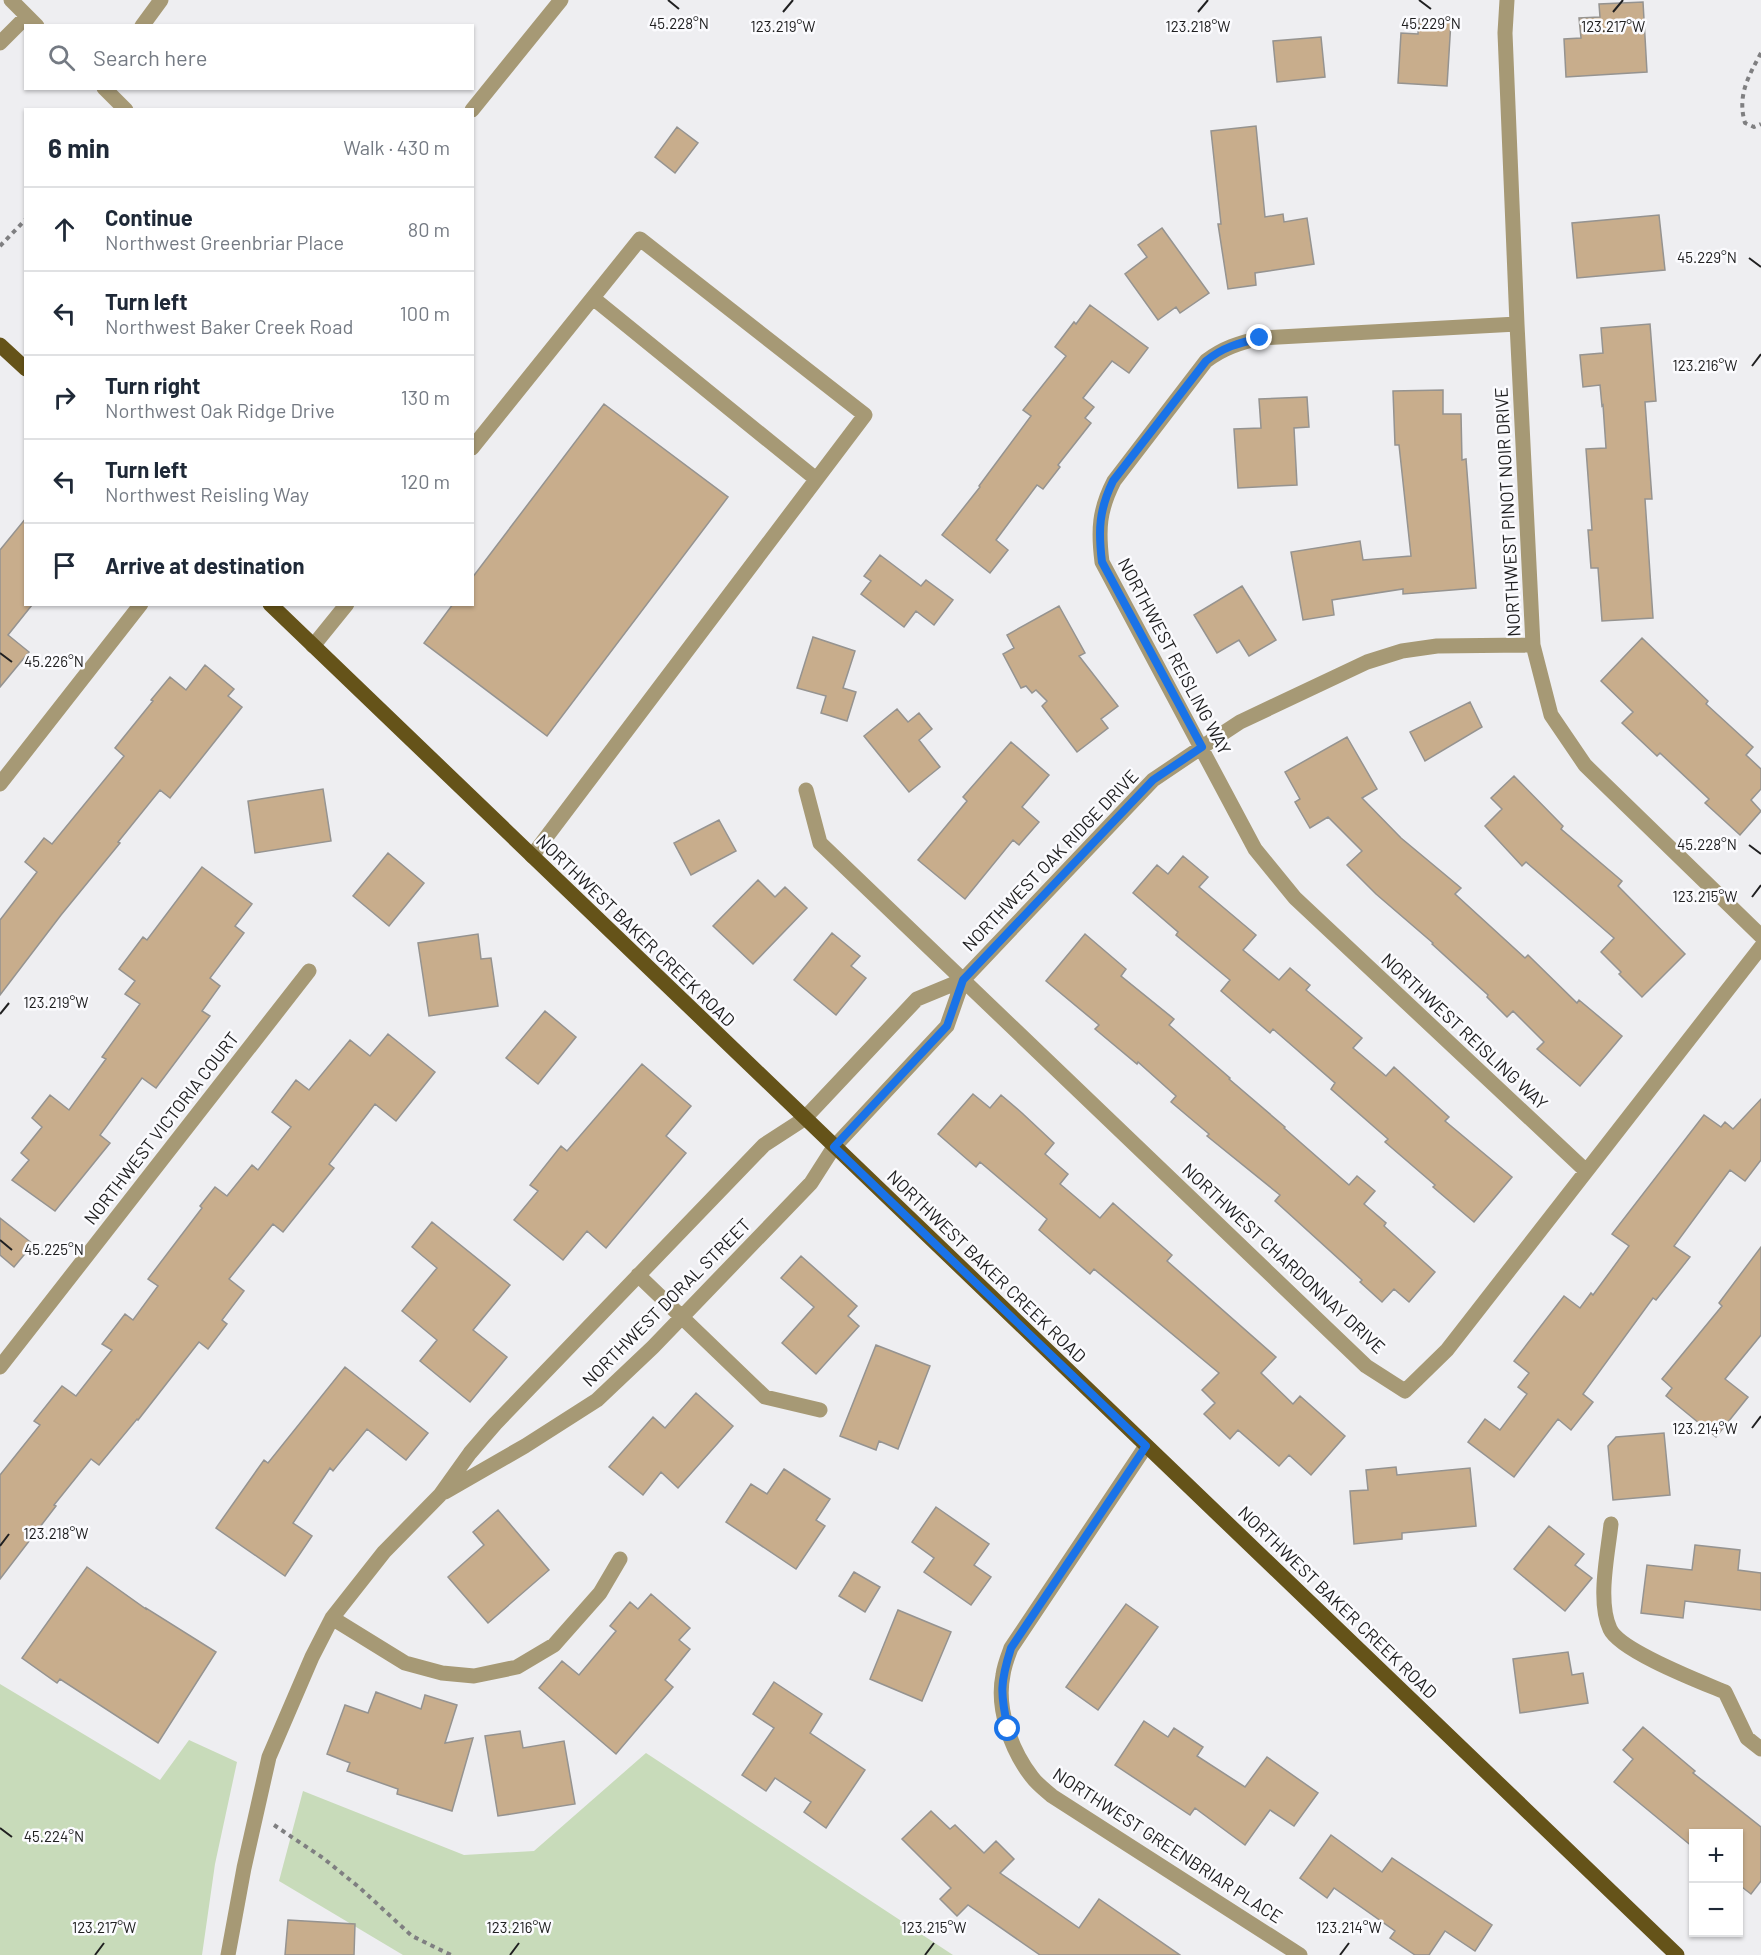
<!DOCTYPE html>
<html lang="en">
<head>
<meta charset="utf-8">
<style>
  :root { --surface:#fff; --page:#f2f2f3; --text:#1f2937; --muted:#747a83; --line:#e0e1e3 }
  body { margin:0; font-family:Barlow,sans-serif; background:var(--page); color:var(--text) }
  .controls { position:absolute; right:18px; bottom:18px; display:grid; overflow:hidden; border-radius:0px; box-shadow:0 2px 4px #0004 }
  .controls button { width:54px; height:54px; display:grid; place-items:center; padding:0; border:0; border-bottom:2px solid var(--line); background:var(--surface); color:var(--text); font:30px sans-serif }
  .stop { position:absolute; width:18px; height:18px; margin:-14px; border:4px solid #1a73e8; border-radius:50%; background:#fff }
  .stop.end { background:#1a73e8; border-color:#fff; box-shadow:0 2px 6px #0008 }
  .list { margin:0; padding:0; list-style:none }
  h2 { display:flex; justify-content:space-between; align-items:center; height:78px; margin:0; padding:0 24px; font-size:26px }
  h2 small { font-size:20px; font-weight:400; color:var(--muted) }
  .list li { display:grid; grid-template-columns:39px 1fr auto; gap:18px; align-items:center; box-sizing:border-box; height:84px; padding:0 24px; border-top:2px solid var(--line) }
  .list b { display:block; font-size:22px; white-space:nowrap }
  .list p { margin:0; font-size:20px; white-space:nowrap; color:var(--muted) }
  .list em { font-size:20px; font-style:normal; color:var(--muted) }
  .icon { flex:none; width:33px; height:33px; fill:none; stroke:currentColor; stroke-width:2; stroke-linecap:round; stroke-linejoin:round }
  .map { position:relative; flex:none; width:1761px; height:1955px; overflow:hidden }
  .search { position:absolute; background:var(--surface); box-shadow:0 2px 4px #0004; left:24px; top:24px; width:450px; height:66px; display:flex; align-items:center; gap:15px; box-sizing:border-box; padding:0 21px; border-radius:0px; color:var(--muted); font-size:22px }
  .panel { position:absolute; background:var(--surface); box-shadow:0 2px 4px #0004; left:24px; top:108px; width:450px; height:498px; border-radius:0px }
  .map>svg:first-child { display:block }
  .green { fill:#c8dbba }
  .building { fill:#c8ad8c; stroke:#959390; stroke-width:1.5 }
  .lines { fill:none; stroke-linecap:round; stroke-linejoin:round }
  .path { stroke:#7f7f81; stroke-width:4; stroke-dasharray:4.5 4.5; stroke-linecap:butt }
  .minor { stroke:#a69975; stroke-width:15 }
  .major { stroke:#655319; stroke-width:15 }
  .route { stroke:#1a73e8; stroke-width:8 }
  .ticks { fill:none; stroke:#202021; stroke-width:2 }
  .labels { text-anchor:middle; dominant-baseline:central; stroke-width:5; stroke-linejoin:round; paint-order:stroke }
  .street-label { font-size:18px; fill:#202021; stroke:#fbfbfe }
  .ticks-label { font-size:15px; text-anchor:middle; fill:#202021; stroke:#fbfbfe; stroke-width:5; stroke-linejoin:round; paint-order:stroke }
</style>
</head>
<body>
<div class="map">
<svg width="1761" height="1955" viewBox="0 0 1761 1955">
  <rect width="100%" height="100%" fill="#eeeef1"/>
  <path class="green" d="M 0,1684 L 160,1780 L 189,1740 L 237,1762 L 215,1864 L 202,1955 L 0,1955 Z
    M 646,1753 L 953,1955 L 403,1955 L 279,1881 L 303,1791 L 464,1855 L 534,1851 Z"/>
  <path class="building" d="M 1643,2 L 1647,72 L 1566,77 L 1564,39 L 1581,38 L 1579,18 L 1600,17 L 1599,4 Z
    M 1419,19 L 1451,21 L 1447,86 L 1398,83 L 1401,33 L 1418,34 Z
    M 1321,37 L 1325,77 L 1277,82 L 1273,41 Z
    M 1256,126 L 1265,217 L 1283,214 L 1284,222 L 1307,218 L 1314,264 L 1255,273 L 1256,285 L 1228,289 L 1218,224 L 1221,224 L 1211,131 Z
    M 677,127 L 698,143 L 675,173 L 655,157 Z
    M 1659,215 L 1665,270 L 1577,278 L 1572,223 Z
    M 1162,228 L 1209,293 L 1180,313 L 1176,307 L 1158,320 L 1125,274 L 1147,257 L 1138,245 Z
    M 1090,305 L 1148,348 L 1129,373 L 1112,361 L 1083,398 L 1094,407 L 1085,418 L 1091,423 L 1058,465 L 1060,467 L 1043,489 L 1037,485 L 996,540 L 1008,550 L 990,573 L 942,535 L 980,487 L 979,486 L 1031,416 L 1023,410 L 1066,356 L 1055,347 L 1074,322 L 1076,324 Z
    M 1650,324 L 1656,401 L 1645,402 L 1652,499 L 1645,499 L 1653,618 L 1602,621 L 1598,568 L 1591,568 L 1588,530 L 1592,530 L 1586,449 L 1606,448 L 1603,405 L 1602,406 L 1600,385 L 1583,387 L 1580,355 L 1603,353 L 1601,328 Z
    M 1443,390 L 1443,414 L 1461,414 L 1462,460 L 1466,459 L 1476,588 L 1403,594 L 1403,589 L 1332,600 L 1334,615 L 1303,620 L 1291,552 L 1360,541 L 1363,560 L 1411,556 L 1399,445 L 1395,445 L 1393,391 Z
    M 1307,397 L 1309,427 L 1294,428 L 1297,485 L 1238,488 L 1234,429 L 1261,428 L 1259,399 Z
    M 604,404 L 728,497 L 547,736 L 424,643 L 453,604 L 472,604 L 472,578 Z
    M 26,518 L 26,604 L 32,605 L 8,635 L 29,652 L 0,687 L 0,550 Z
    M 880,555 L 921,586 L 926,580 L 953,600 L 934,625 L 916,611 L 904,627 L 861,594 L 871,581 L 864,576 Z
    M 1242,586 L 1276,640 L 1249,656 L 1239,640 L 1217,653 L 1194,615 Z
    M 1059,606 L 1085,653 L 1079,656 L 1118,706 L 1101,719 L 1108,728 L 1077,752 L 1042,706 L 1047,701 L 1036,690 L 1032,693 L 1026,686 L 1021,688 L 1003,654 L 1014,648 L 1007,635 Z
    M 813,637 L 855,651 L 843,688 L 856,692 L 847,721 L 821,713 L 826,696 L 797,688 Z
    M 1642,638 L 1708,701 L 1706,704 L 1753,747 L 1746,755 L 1761,769 L 1761,789 L 1751,800 L 1761,811 L 1740,835 L 1705,803 L 1709,799 L 1660,753 L 1657,756 L 1622,723 L 1633,712 L 1601,681 Z
    M 205,665 L 234,689 L 228,696 L 242,707 L 170,798 L 160,790 L 118,842 L 120,843 L 61,915 L 0,995 L 0,920 L 37,872 L 25,862 L 44,838 L 52,844 L 124,756 L 115,748 L 153,701 L 151,700 L 170,677 L 186,690 Z
    M 1470,702 L 1482,727 L 1425,761 L 1410,732 Z
    M 897,709 L 908,722 L 919,713 L 932,729 L 919,740 L 940,767 L 909,792 L 864,736 Z
    M 1347,737 L 1377,789 L 1362,798 L 1401,838 L 1461,888 L 1455,894 L 1525,958 L 1528,955 L 1577,1003 L 1579,1000 L 1622,1036 L 1580,1086 L 1537,1049 L 1544,1042 L 1513,1011 L 1507,1017 L 1487,997 L 1488,995 L 1432,944 L 1433,943 L 1376,894 L 1347,865 L 1362,851 L 1328,817 L 1310,828 L 1295,802 L 1300,799 L 1285,772 Z
    M 1011,742 L 1049,775 L 1022,807 L 1039,822 L 1019,845 L 1013,840 L 965,899 L 918,860 L 967,801 L 963,797 Z
    M 1514,776 L 1563,826 L 1561,829 L 1622,881 L 1618,886 L 1685,954 L 1642,997 L 1619,974 L 1621,972 L 1601,952 L 1614,938 L 1526,862 L 1522,866 L 1485,826 L 1502,809 L 1491,798 Z
    M 323,789 L 331,841 L 255,853 L 248,801 Z
    M 719,820 L 736,851 L 691,875 L 674,843 Z
    M 388,853 L 424,883 L 389,926 L 353,896 Z
    M 1183,856 L 1208,877 L 1199,887 L 1256,935 L 1243,950 L 1279,980 L 1290,968 L 1310,985 L 1306,990 L 1362,1038 L 1353,1048 L 1386,1076 L 1394,1067 L 1449,1117 L 1445,1121 L 1512,1177 L 1474,1222 L 1433,1187 L 1435,1185 L 1385,1142 L 1388,1139 L 1331,1089 L 1335,1083 L 1273,1029 L 1270,1033 L 1221,991 L 1230,980 L 1176,935 L 1178,932 L 1133,893 L 1157,865 L 1168,874 Z
    M 202,867 L 252,904 L 235,926 L 244,933 L 210,978 L 220,986 L 202,1011 L 210,1016 L 156,1088 L 142,1078 L 100,1135 L 110,1143 L 55,1211 L 12,1180 L 29,1160 L 21,1153 L 42,1127 L 32,1118 L 50,1095 L 69,1110 L 106,1059 L 102,1057 L 140,1004 L 125,994 L 135,981 L 119,969 L 143,937 L 147,940 Z
    M 758,880 L 775,897 L 785,887 L 807,908 L 753,964 L 713,926 Z
    M 832,933 L 860,956 L 851,966 L 866,978 L 836,1015 L 794,980 Z
    M 478,934 L 481,959 L 491,958 L 498,1006 L 429,1016 L 418,943 Z
    M 1085,934 L 1126,969 L 1121,976 L 1174,1019 L 1169,1025 L 1230,1078 L 1229,1079 L 1285,1127 L 1284,1128 L 1349,1185 L 1357,1176 L 1375,1191 L 1364,1204 L 1386,1223 L 1384,1226 L 1435,1272 L 1409,1302 L 1394,1289 L 1382,1302 L 1360,1282 L 1362,1280 L 1275,1201 L 1280,1195 L 1207,1136 L 1209,1134 L 1171,1102 L 1176,1096 L 1138,1062 L 1137,1064 L 1095,1029 L 1099,1025 L 1046,981 Z
    M 545,1011 L 576,1037 L 538,1084 L 506,1058 Z
    M 388,1034 L 435,1072 L 396,1121 L 375,1104 L 329,1164 L 334,1168 L 283,1232 L 273,1224 L 229,1279 L 244,1291 L 222,1320 L 227,1324 L 208,1349 L 199,1342 L 138,1420 L 137,1419 L 99,1465 L 91,1459 L 54,1505 L 56,1506 L 0,1579 L 0,1475 L 40,1425 L 34,1421 L 62,1386 L 76,1396 L 112,1350 L 102,1344 L 125,1314 L 133,1320 L 158,1286 L 148,1279 L 202,1208 L 200,1206 L 215,1187 L 227,1196 L 252,1165 L 258,1170 L 291,1127 L 272,1112 L 296,1080 L 309,1090 L 350,1040 L 370,1056 Z
    M 642,1064 L 691,1106 L 666,1136 L 686,1153 L 606,1248 L 587,1231 L 563,1260 L 514,1220 L 538,1191 L 530,1185 L 561,1146 L 567,1151 Z
    M 973,1094 L 990,1108 L 1001,1095 L 1022,1113 L 1054,1143 L 1045,1154 L 1068,1174 L 1060,1184 L 1100,1218 L 1113,1203 L 1172,1255 L 1167,1261 L 1276,1357 L 1261,1373 L 1293,1404 L 1300,1396 L 1345,1436 L 1311,1475 L 1289,1455 L 1279,1466 L 1238,1430 L 1230,1439 L 1204,1414 L 1215,1403 L 1202,1390 L 1219,1373 L 1094,1269 L 1090,1274 L 1039,1230 L 1047,1219 L 980,1162 L 976,1167 L 938,1134 Z
    M 1761,1099 L 1761,1160 L 1745,1181 L 1730,1170 L 1674,1246 L 1690,1257 L 1656,1300 L 1653,1298 L 1583,1394 L 1593,1402 L 1571,1430 L 1558,1419 L 1514,1477 L 1468,1442 L 1485,1419 L 1500,1430 L 1527,1394 L 1518,1387 L 1529,1373 L 1514,1361 L 1564,1296 L 1580,1308 L 1591,1293 L 1593,1295 L 1629,1246 L 1612,1234 L 1704,1115 L 1721,1127 L 1725,1122 L 1733,1129 Z
    M 0,1218 L 33,1244 L 14,1267 L 0,1255 Z
    M 432,1222 L 510,1285 L 473,1330 L 507,1357 L 470,1402 L 420,1361 L 437,1340 L 402,1311 L 437,1268 L 412,1247 Z
    M 1761,1247 L 1761,1335 L 1725,1379 L 1748,1397 L 1716,1437 L 1666,1396 L 1672,1388 L 1662,1379 L 1722,1306 L 1719,1303 Z
    M 801,1256 L 857,1306 L 848,1316 L 859,1326 L 816,1374 L 782,1343 L 814,1307 L 781,1278 Z
    M 876,1345 L 930,1366 L 898,1449 L 879,1441 L 876,1450 L 840,1436 Z
    M 345,1367 L 428,1433 L 406,1460 L 367,1429 L 333,1471 L 330,1468 L 293,1523 L 312,1536 L 285,1576 L 216,1528 L 264,1460 L 268,1463 Z
    M 696,1393 L 733,1426 L 678,1488 L 661,1472 L 643,1495 L 609,1467 L 653,1417 L 665,1428 Z
    M 1664,1433 L 1670,1495 L 1613,1500 L 1608,1446 L 1616,1437 Z
    M 1396,1467 L 1397,1475 L 1470,1468 L 1476,1526 L 1402,1533 L 1402,1539 L 1354,1544 L 1350,1491 L 1368,1490 L 1366,1470 Z
    M 784,1469 L 830,1499 L 816,1520 L 825,1526 L 796,1569 L 726,1522 L 751,1484 L 767,1494 Z
    M 936,1507 L 989,1544 L 974,1565 L 991,1577 L 971,1605 L 924,1572 L 934,1558 L 912,1542 Z
    M 498,1510 L 549,1570 L 488,1623 L 448,1577 L 484,1545 L 473,1532 Z
    M 1549,1526 L 1584,1554 L 1575,1565 L 1592,1578 L 1565,1611 L 1514,1569 Z
    M 1695,1545 L 1740,1550 L 1738,1570 L 1761,1573 L 1761,1610 L 1685,1601 L 1683,1618 L 1641,1613 L 1647,1565 L 1692,1570 Z
    M 87,1567 L 146,1609 L 146,1608 L 216,1652 L 158,1743 L 60,1679 L 57,1683 L 22,1658 Z
    M 854,1572 L 880,1587 L 865,1612 L 839,1596 Z
    M 651,1594 L 690,1628 L 679,1640 L 690,1649 L 665,1680 L 673,1687 L 616,1754 L 539,1688 L 562,1661 L 579,1675 L 616,1631 L 610,1626 L 630,1602 L 638,1609 Z
    M 1126,1604 L 1158,1627 L 1098,1710 L 1066,1687 Z
    M 898,1610 L 951,1632 L 922,1701 L 870,1679 Z
    M 1568,1652 L 1572,1675 L 1583,1673 L 1588,1703 L 1520,1713 L 1513,1659 Z
    M 774,1682 L 822,1714 L 810,1733 L 865,1770 L 826,1828 L 804,1812 L 811,1802 L 775,1778 L 766,1791 L 742,1775 L 774,1728 L 753,1714 Z
    M 376,1692 L 421,1709 L 425,1695 L 457,1705 L 445,1743 L 473,1738 L 452,1811 L 397,1794 L 398,1789 L 347,1771 L 350,1763 L 327,1754 L 345,1705 L 368,1713 Z
    M 1144,1721 L 1168,1737 L 1174,1728 L 1203,1747 L 1197,1756 L 1245,1787 L 1267,1757 L 1318,1793 L 1294,1826 L 1270,1810 L 1245,1845 L 1195,1808 L 1190,1815 L 1115,1765 Z
    M 1643,1727 L 1695,1771 L 1693,1773 L 1761,1827 L 1761,1881 L 1751,1894 L 1738,1884 L 1738,1833 L 1694,1833 L 1694,1848 L 1614,1782 L 1633,1759 L 1623,1750 Z
    M 520,1731 L 523,1748 L 564,1741 L 575,1804 L 498,1816 L 485,1736 Z
    M 931,1811 L 950,1829 L 955,1825 L 984,1853 L 996,1841 L 1014,1859 L 1000,1873 L 1079,1928 L 1099,1899 L 1180,1955 L 1040,1955 L 968,1905 L 957,1916 L 940,1899 L 951,1888 L 902,1839 Z
    M 1331,1835 L 1382,1872 L 1392,1858 L 1492,1925 L 1475,1951 L 1445,1931 L 1429,1955 L 1415,1955 L 1390,1938 L 1395,1931 L 1334,1888 L 1327,1898 L 1300,1878 Z
    M 288,1920 L 355,1924 L 354,1955 L 285,1955 Z"/>
  <g class="lines">
    <path class="path" d="M 1761,53 C 1748,77 1737,96 1745,123 L 1754,127 L 1761,124
      M 0,246 L 26,219
      M 274,1825 L 323,1858 L 360,1888 L 412,1936 L 451,1955"/>
    <path class="minor" d="M 11,0 L 37,26
      M 1507,0 L 1505,33 L 1517,324 L 1533,645 L 1551,715 L 1585,765 L 1761,936
      M 142,26 L 161,0
      M 0,43 L 27,16
      M 104,88 L 126,110
      M 472,110 L 561,0
      M 593,298 L 816,479
      M 1517,324 L 1260,338 C 1239,343 1223,348 1206,361 L 1114,481 C 1099,510 1098,530 1102,562 L 1255,849 L 1295,898 L 1586,1171
      M 472,448 L 640,239 L 865,415 L 532,856
      M 313,646 L 347,604
      M 0,784 L 141,604
      M 806,790 L 820,843 L 1366,1366 L 1405,1391 L 1447,1350 L 1761,947
      M 638,1275 L 765,1397 L 820,1410
      M 0,1367 L 309,971
      M 1146,1446 L 1011,1648 C 1008,1656 1004,1666 1003,1675 C 996,1708 1011,1750 1032,1777 C 1037,1784 1045,1790 1052,1796 L 1300,1955
      M 445,1492 L 525,1446 L 597,1400 L 653,1347 L 811,1183 L 834,1147 L 947,1026 L 963,980
      M 1611,1524 C 1608,1553 1597,1601 1610,1629 C 1620,1651 1701,1682 1725,1692 L 1747,1738 L 1761,1749
      M 332,1618 L 405,1663 L 442,1673 L 474,1676 L 517,1667 L 554,1645 L 600,1593 L 620,1559
      M 228,1955 L 244,1868 L 269,1757 L 312,1657 L 332,1618 L 384,1552 L 440,1495 L 470,1453 L 495,1424 L 764,1145 L 804,1119 L 917,999 L 963,980 L 1153,780 L 1202,747 L 1240,722 L 1367,662 L 1402,651 L 1437,646 L 1533,645"/>
    <path class="major" d="M 0,345 L 26,369
      M 270,604 L 1677,1955"/>
  </g>
  <g class="lines">
    <path class="route" d="M 1008,1729 C 1000,1693 1000,1683 1011,1648 L 1146,1446 L 834,1147 L 947,1026 L 963,980 L 1153,780 L 1202,747 L 1102,562 C 1098,530 1099,510 1113,481 L 1206,361 C 1223,347 1239,343 1260,338"/>
  </g>
  <path class="ticks" d="M 668,0 L 679,9M 1419,0 L 1431,9M 783,12 L 793,0M 1198,12 L 1208,0M 1613,12 L 1623,0M 1749,258 L 1761,267M 1752,366 L 1761,354M 0,653 L 12,662M 1749,845 L 1761,854M 1752,897 L 1761,885M 0,1014 L 9,1003M 0,1240 L 12,1250M 1752,1428 L 1761,1416M 0,1546 L 9,1534M 0,1828 L 12,1837M 95,1955 L 104,1943M 510,1955 L 519,1943M 925,1955 L 934,1943M 1340,1955 L 1349,1943"/>
  <g class="labels">
    <g class="street-label">
      <text transform="translate(1507 512) rotate(-93)">NORTHWEST PINOT NOIR DRIVE</text>
      <text transform="translate(1175 656) rotate(62)">NORTHWEST REISLING WAY</text>
      <text transform="translate(1050 860) rotate(-46)">NORTHWEST OAK RIDGE DRIVE</text>
      <text transform="translate(636 930) rotate(44)">NORTHWEST BAKER CREEK ROAD</text>
      <text transform="translate(1465 1031) rotate(43)">NORTHWEST REISLING WAY</text>
      <text transform="translate(161 1128) rotate(-52)">NORTHWEST VICTORIA COURT</text>
      <text transform="translate(1284 1258) rotate(43)">NORTHWEST CHARDONNAY DRIVE</text>
      <text transform="translate(987 1266) rotate(44)">NORTHWEST BAKER CREEK ROAD</text>
      <text transform="translate(666 1302) rotate(-45)">NORTHWEST DORAL STREET</text>
      <text transform="translate(1338 1602) rotate(44)">NORTHWEST BAKER CREEK ROAD</text>
      <text transform="translate(1168 1845) rotate(33)">NORTHWEST GREENBRIAR PLACE</text>
    </g>
  </g>
  <g class="ticks-label">
    <text x="679" y="29">45.228°N</text>
    <text x="1431" y="29">45.229°N</text>
    <text x="783" y="32">123.219°W</text>
    <text x="1198" y="32">123.218°W</text>
    <text x="1613" y="32">123.217°W</text>
    <text x="1707" y="263">45.229°N</text>
    <text x="1705" y="371">123.216°W</text>
    <text x="54" y="667">45.226°N</text>
    <text x="1707" y="850">45.228°N</text>
    <text x="1705" y="902">123.215°W</text>
    <text x="56" y="1008">123.219°W</text>
    <text x="54" y="1255">45.225°N</text>
    <text x="1705" y="1434">123.214°W</text>
    <text x="56" y="1539">123.218°W</text>
    <text x="54" y="1842">45.224°N</text>
    <text x="104" y="1933">123.217°W</text>
    <text x="519" y="1933">123.216°W</text>
    <text x="934" y="1933">123.215°W</text>
    <text x="1349" y="1933">123.214°W</text>
  </g>
</svg>
<div class="controls">
<button>+</button>
<button>−</button>
</div>
<div class="stop" style="left:1008px;top:1729px"></div>
<div class="stop end" style="left:1260px;top:338px"></div>
<div class="search"><svg class="icon" aria-label="search" viewBox="0 0 24 24"><circle cx="10" cy="10" r="6"/><path d="M15 15l6 6"/></svg>Search here</div>
<section class="panel">
<h2>6 min<small>Walk · 430 m</small></h2>
<ul class="list">
<li><svg class="icon" aria-label="ahead" viewBox="0 0 24 24"><path d="M12 20V5M6 11l6-6 6 6"/></svg><div><b>Continue</b><p>Northwest Greenbriar Place</p></div><em>80 m</em></li>
<li><svg class="icon" aria-label="left" viewBox="0 0 24 24"><path d="M17 20v-9H6M10 6l-5 5 5 5"/></svg><div><b>Turn left</b><p>Northwest Baker Creek Road</p></div><em>100 m</em></li>
<li><svg class="icon" aria-label="right" viewBox="0 0 24 24"><path d="M7 20v-9h11M14 6l5 5-5 5"/></svg><div><b>Turn right</b><p>Northwest Oak Ridge Drive</p></div><em>130 m</em></li>
<li><svg class="icon" aria-label="left" viewBox="0 0 24 24"><path d="M17 20v-9H6M10 6l-5 5 5 5"/></svg><div><b>Turn left</b><p>Northwest Reisling Way</p></div><em>120 m</em></li>
<li><svg class="icon" aria-label="arrive" viewBox="0 0 24 24"><path d="M6 21V4h12l-3 4 3 4H6"/></svg><div><b>Arrive at destination</b></div></li>
</ul>
</section>
</div>
</body>
</html>
